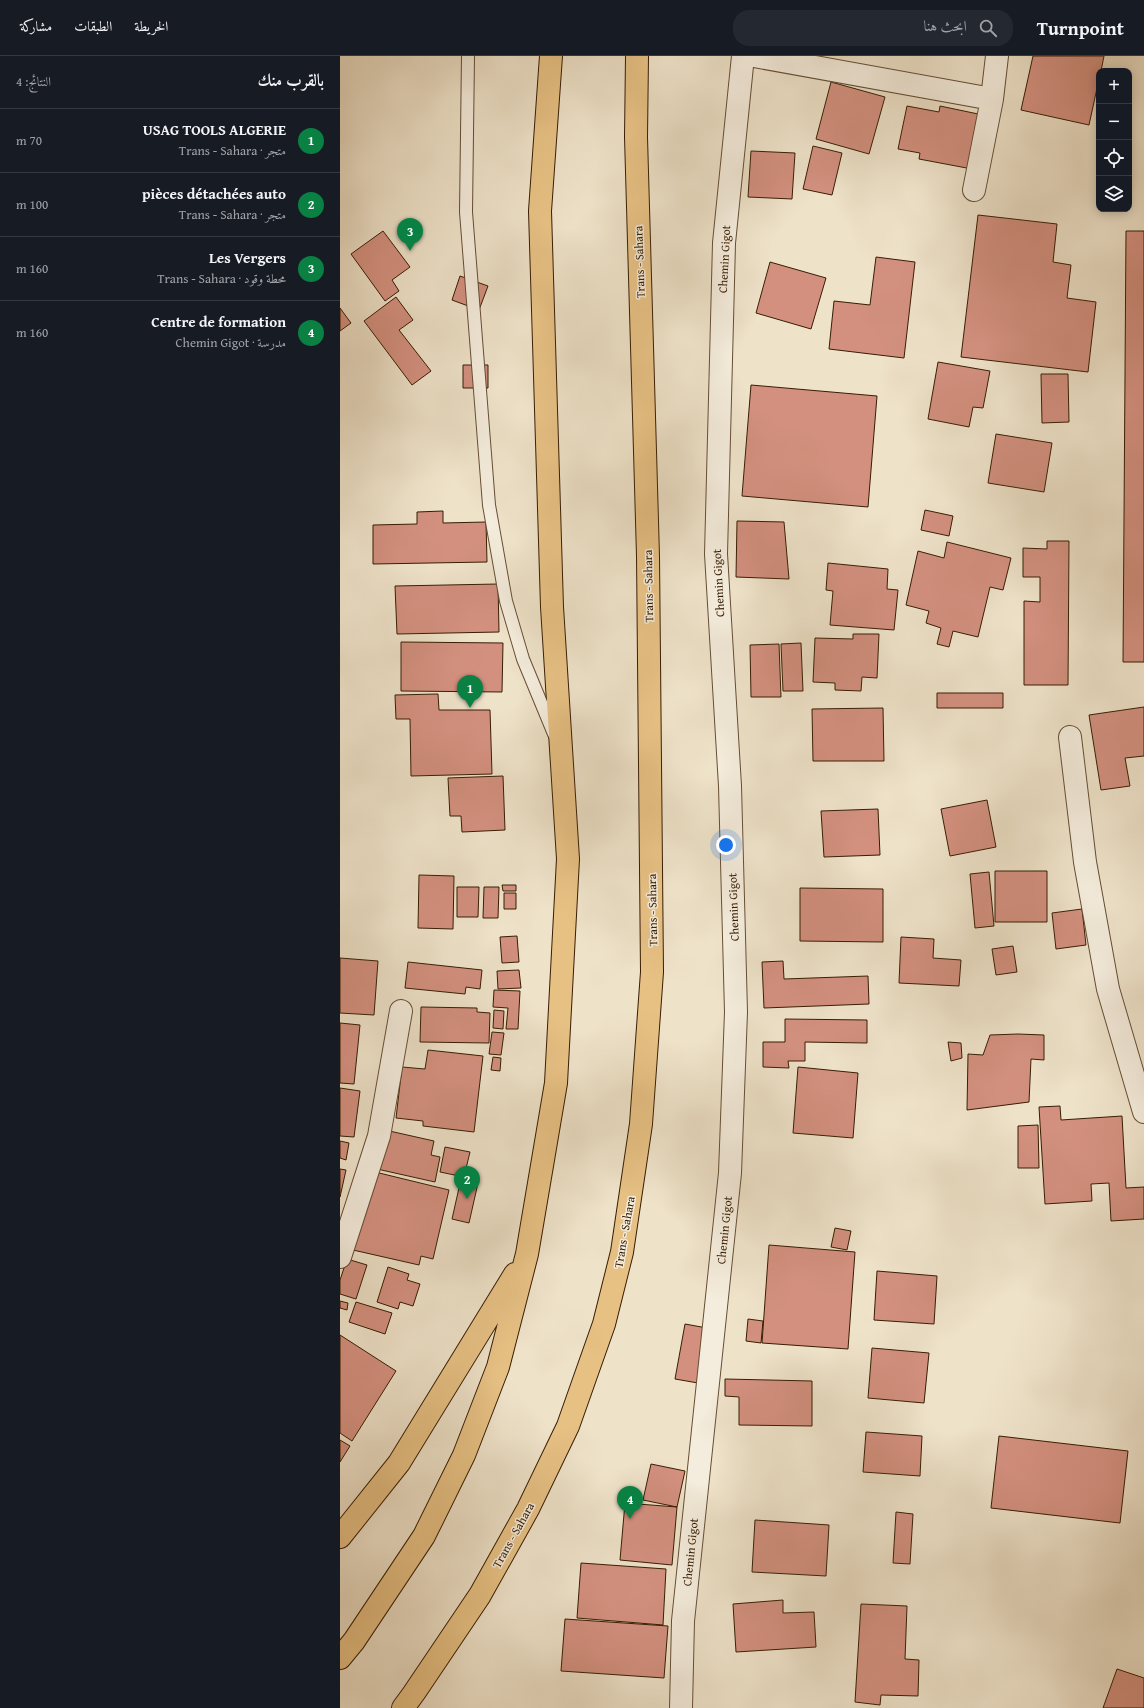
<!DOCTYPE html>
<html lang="ar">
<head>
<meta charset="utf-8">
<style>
  :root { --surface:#171b24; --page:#242831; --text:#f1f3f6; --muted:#9ea1a6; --line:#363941; --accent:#0b8043 }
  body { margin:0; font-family:"Gentium Book Plus",Amiri,serif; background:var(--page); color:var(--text); direction:rtl }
  .controls { position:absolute; right:12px; top:12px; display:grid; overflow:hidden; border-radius:8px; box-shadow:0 2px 10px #0003 }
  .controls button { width:36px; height:36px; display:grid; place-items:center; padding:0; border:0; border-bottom:1px solid var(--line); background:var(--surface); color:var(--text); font:20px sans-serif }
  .you { position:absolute; left:386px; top:789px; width:14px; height:14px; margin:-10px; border:3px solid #fff; border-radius:50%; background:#1a73e8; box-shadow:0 0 0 6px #1a73e833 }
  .badge { display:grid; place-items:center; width:26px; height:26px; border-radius:50%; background:var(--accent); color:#fff; font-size:13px; font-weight:700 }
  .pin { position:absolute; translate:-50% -33px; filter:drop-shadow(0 1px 2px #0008) }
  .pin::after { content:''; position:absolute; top:21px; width:14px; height:12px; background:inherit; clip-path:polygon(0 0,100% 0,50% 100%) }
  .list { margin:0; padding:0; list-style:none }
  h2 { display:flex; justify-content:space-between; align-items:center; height:52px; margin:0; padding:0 16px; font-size:17px }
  h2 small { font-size:13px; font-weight:400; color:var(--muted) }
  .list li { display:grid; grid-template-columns:26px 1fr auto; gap:12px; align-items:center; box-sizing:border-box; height:64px; padding:0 16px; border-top:1px solid var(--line) }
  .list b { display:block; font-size:15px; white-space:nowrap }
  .list p { margin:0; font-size:13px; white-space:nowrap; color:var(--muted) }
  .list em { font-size:13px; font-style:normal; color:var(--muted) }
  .icon { flex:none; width:22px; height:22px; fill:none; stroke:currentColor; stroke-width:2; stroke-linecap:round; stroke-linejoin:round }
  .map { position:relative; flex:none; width:804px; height:1652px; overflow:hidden; direction:ltr }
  header { display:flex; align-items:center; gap:24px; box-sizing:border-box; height:56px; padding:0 20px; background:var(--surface); border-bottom:1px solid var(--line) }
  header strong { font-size:19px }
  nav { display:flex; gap:22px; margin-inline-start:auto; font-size:14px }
  .search { width:280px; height:36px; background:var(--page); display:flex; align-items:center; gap:10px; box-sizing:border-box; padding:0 14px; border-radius:16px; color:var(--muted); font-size:15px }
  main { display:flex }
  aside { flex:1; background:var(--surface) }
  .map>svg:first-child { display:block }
  .building { fill:#d3907f; stroke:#371d03 }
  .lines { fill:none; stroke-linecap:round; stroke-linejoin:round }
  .lane-casing { stroke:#654e34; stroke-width:14 }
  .street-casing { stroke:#654e34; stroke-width:24 }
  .highway-casing { stroke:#371d03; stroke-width:24 }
  .lane { stroke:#f4ecdc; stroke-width:12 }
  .street { stroke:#f4ecdc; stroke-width:22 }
  .highway { stroke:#e7c184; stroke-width:22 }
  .labels { text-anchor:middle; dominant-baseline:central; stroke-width:3; stroke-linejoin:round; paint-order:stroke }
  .street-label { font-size:12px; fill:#371d03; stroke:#f4ecdc }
</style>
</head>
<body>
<header>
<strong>Turnpoint</strong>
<div class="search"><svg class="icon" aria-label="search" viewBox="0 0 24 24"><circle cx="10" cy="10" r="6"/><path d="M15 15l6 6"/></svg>ابحث هنا</div>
<nav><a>الخريطة</a><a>الطبقات</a><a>مشاركة</a></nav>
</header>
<main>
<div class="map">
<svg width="804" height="1652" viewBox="0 0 804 1652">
  <rect width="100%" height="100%" fill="#eee2c9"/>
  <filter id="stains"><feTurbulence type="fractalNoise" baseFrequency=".005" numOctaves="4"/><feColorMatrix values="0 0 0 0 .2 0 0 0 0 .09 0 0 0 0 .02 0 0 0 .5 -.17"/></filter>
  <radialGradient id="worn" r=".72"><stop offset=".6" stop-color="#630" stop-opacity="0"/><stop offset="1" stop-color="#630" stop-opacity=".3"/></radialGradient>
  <path class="building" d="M 693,0 L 764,0 L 761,15 L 759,15 L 759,23 L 749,69 L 681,54 Z
    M 491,26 L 545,41 L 529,98 L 476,83 Z
    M 567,50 L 599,56 L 600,50 L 643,59 L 632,113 L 579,103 L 580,97 L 558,93 Z
    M 473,90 L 502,97 L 492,139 L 463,133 Z
    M 411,95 L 455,97 L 452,143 L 408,141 Z
    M 638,159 L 717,168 L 713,206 L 731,209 L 727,242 L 756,246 L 748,316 L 621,301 Z
    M 43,175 L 70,211 L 52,224 L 59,235 L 45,245 L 11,198 Z
    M 786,175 L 804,175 L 804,606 L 783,606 Z
    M 536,201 L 575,206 L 564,302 L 489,293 L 494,245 L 530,249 Z
    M 430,206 L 486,222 L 471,273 L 416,257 Z
    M 120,220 L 148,230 L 139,254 L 112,244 Z
    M 56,241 L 73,264 L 59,274 L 91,315 L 72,329 L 24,265 Z
    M 0,252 L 11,267 L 0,275 Z
    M 598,306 L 650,315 L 643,352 L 633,351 L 629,371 L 588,363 Z
    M 123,309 L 148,309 L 148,332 L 123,332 Z
    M 701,318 L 728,318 L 729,366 L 702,367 Z
    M 411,329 L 537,340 L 528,451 L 402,440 Z
    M 656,378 L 712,387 L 704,436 L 648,427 Z
    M 585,454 L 613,460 L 609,480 L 581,474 Z
    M 103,455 L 103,467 L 146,466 L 147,506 L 33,508 L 33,469 L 77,468 L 77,456 Z
    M 397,465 L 444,466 L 449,523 L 396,521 Z
    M 707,485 L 729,485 L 728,629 L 684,629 L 684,545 L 700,546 L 700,521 L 683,521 L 683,492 L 707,493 Z
    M 607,486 L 671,502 L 663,534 L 650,531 L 638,581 L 613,575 L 609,591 L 597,588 L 601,572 L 586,567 L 589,555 L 566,549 L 578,495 L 604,502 Z
    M 488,507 L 548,513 L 547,533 L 558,534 L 554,574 L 490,569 L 493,535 L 486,534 Z
    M 158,528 L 159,576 L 57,578 L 55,530 Z
    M 513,578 L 539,578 L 537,622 L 522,621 L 521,635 L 495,634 L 495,627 L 473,626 L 475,582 L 513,583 Z
    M 61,586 L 163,587 L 162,636 L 61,635 Z
    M 461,587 L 463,635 L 443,635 L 441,588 Z
    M 439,588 L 441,641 L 411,641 L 410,589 Z
    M 597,637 L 663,637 L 663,652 L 597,652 Z
    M 98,638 L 99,654 L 150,654 L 152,718 L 71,720 L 70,663 L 56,663 L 55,639 Z
    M 804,651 L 804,700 L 785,702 L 790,730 L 761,734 L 749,659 Z
    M 543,652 L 544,705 L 473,705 L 472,653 Z
    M 163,720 L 165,774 L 122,776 L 121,760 L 110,760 L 108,722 Z
    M 647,744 L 656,791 L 610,800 L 601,753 Z
    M 538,753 L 540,799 L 484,801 L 481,755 Z
    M 655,815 L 707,815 L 707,866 L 655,866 Z
    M 649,816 L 654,870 L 635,872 L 630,818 Z
    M 79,819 L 114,820 L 113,873 L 78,872 Z
    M 162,829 L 176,829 L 176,835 L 163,835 Z
    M 117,831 L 139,831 L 138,861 L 117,861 Z
    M 144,831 L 159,831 L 158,862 L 143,862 Z
    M 460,832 L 543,833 L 543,886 L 460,885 Z
    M 164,837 L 176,837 L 176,853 L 164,853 Z
    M 742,853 L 746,889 L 716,893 L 712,857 Z
    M 177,880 L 179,906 L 162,907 L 160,881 Z
    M 561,881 L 594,883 L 593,902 L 621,904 L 619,930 L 559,927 Z
    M 673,890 L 677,916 L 656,919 L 652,893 Z
    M 0,902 L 38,905 L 34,959 L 0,957 Z
    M 443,905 L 444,923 L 528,920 L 529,948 L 424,952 L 422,906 Z
    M 68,906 L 142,914 L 140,933 L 126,931 L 125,938 L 65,932 Z
    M 179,914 L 181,932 L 158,933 L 157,915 Z
    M 154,934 L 180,935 L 178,973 L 166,973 L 168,952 L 153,951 Z
    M 81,951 L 137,952 L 137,956 L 150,957 L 149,987 L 80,986 Z
    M 154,954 L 164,955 L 163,973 L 153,972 Z
    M 445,963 L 527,964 L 527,987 L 465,986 L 465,1005 L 448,1005 L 449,1012 L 423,1011 L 423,986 L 445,986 Z
    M 0,967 L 20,969 L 14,1028 L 0,1027 Z
    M 152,976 L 164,977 L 161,999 L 149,998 Z
    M 678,978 L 704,979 L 704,1004 L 691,1003 L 689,1046 L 627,1054 L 628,998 L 643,999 L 650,979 Z
    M 608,986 L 621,987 L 622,1002 L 611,1005 Z
    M 88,994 L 143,1000 L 134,1076 L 83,1070 L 83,1065 L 56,1062 L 62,1011 L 85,1013 Z
    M 153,1001 L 161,1002 L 160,1015 L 151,1014 Z
    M 458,1011 L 518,1017 L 513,1082 L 453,1077 Z
    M 0,1032 L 20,1035 L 14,1081 L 0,1080 Z
    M 720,1050 L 721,1064 L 782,1060 L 786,1132 L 804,1131 L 804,1163 L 771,1165 L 769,1127 L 751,1128 L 752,1145 L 705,1148 L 699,1051 Z
    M 698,1069 L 699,1112 L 678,1112 L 678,1070 Z
    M 45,1074 L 94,1085 L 91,1099 L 100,1101 L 95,1126 L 37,1113 Z
    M 0,1085 L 9,1087 L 6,1104 L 0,1102 Z
    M 105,1091 L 130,1096 L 124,1121 L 100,1116 Z
    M 0,1113 L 6,1114 L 0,1141 Z
    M 31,1115 L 109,1134 L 93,1203 L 81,1200 L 79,1209 L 13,1194 Z
    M 121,1123 L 138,1127 L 129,1167 L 112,1163 Z
    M 495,1172 L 511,1175 L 507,1194 L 491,1191 Z
    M 429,1189 L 515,1196 L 508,1293 L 422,1287 Z
    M 7,1203 L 27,1209 L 16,1243 L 0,1238 L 0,1224 Z
    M 48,1211 L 69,1218 L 67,1224 L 80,1228 L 73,1250 L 60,1246 L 58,1253 L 37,1246 Z
    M 537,1215 L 597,1220 L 594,1268 L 534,1264 Z
    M 0,1245 L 8,1247 L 7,1254 L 0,1252 Z
    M 16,1246 L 52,1257 L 45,1278 L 9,1266 Z
    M 408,1263 L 423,1265 L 421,1287 L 406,1285 Z
    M 345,1268 L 367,1272 L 358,1327 L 335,1323 Z
    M 0,1279 L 56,1315 L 12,1385 L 0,1377 Z
    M 532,1292 L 589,1297 L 584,1347 L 528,1342 Z
    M 385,1323 L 472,1325 L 472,1370 L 399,1369 L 399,1341 L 385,1340 Z
    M 526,1376 L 582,1380 L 580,1420 L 523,1416 Z
    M 659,1380 L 788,1395 L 780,1467 L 651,1452 Z
    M 0,1384 L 10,1390 L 0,1406 Z
    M 311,1408 L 345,1415 L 337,1451 L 303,1444 Z
    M 285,1447 L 337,1451 L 332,1509 L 280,1504 Z
    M 556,1456 L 573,1458 L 570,1508 L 553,1507 Z
    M 415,1464 L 489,1469 L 486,1520 L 412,1516 Z
    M 241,1507 L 326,1513 L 323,1569 L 237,1562 Z
    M 443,1544 L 443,1557 L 474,1556 L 476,1591 L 396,1596 L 393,1548 Z
    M 521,1548 L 567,1550 L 565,1603 L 579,1604 L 578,1640 L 541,1639 L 540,1649 L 515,1646 Z
    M 225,1563 L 328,1570 L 324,1622 L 221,1615 Z
    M 777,1613 L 804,1622 L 804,1652 L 763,1652 Z"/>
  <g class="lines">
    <g class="lane-casing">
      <path id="lane" d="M 128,0 L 126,156 L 149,449 L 166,545 L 183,603 L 214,678"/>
    </g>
    <g class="street-casing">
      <path id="street" d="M 414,0 L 652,43
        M 634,134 L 652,43 L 657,0
        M 730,681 L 745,806 L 768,933 L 804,1056
        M 0,1201 L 39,1080 L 61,955
        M 341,1652 L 343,1565 L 390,1117 L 396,956 L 390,730 L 376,498 L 384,187 L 403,0"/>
    </g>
    <g class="highway-casing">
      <path id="highway" d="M 0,1481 L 59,1407 L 175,1218
        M 0,1602 L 14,1585 L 84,1480 L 124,1399 L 158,1311 L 187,1198 L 216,1027 L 228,803 L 212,551 L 200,155 L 211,0
        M 63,1652 L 74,1637 L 140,1539 L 188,1453 L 228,1370 L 264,1268 L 282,1196 L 301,1068 L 312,916 L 308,500 L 296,81 L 297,0"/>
    </g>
    <use href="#lane" class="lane"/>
    <use href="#street" class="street"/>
    <use href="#highway" class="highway"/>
  </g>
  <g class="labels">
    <g class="street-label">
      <text transform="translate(384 203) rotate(-87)">Chemin Gigot</text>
      <text transform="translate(299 206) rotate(-92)">Trans - Sahara</text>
      <text transform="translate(378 527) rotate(-93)">Chemin Gigot</text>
      <text transform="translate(308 530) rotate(-91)">Trans - Sahara</text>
      <text transform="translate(393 851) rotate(-92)">Chemin Gigot</text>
      <text transform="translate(312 854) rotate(-91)">Trans - Sahara</text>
      <text transform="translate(384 1174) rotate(-84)">Chemin Gigot</text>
      <text transform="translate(284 1176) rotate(-80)">Trans - Sahara</text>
      <text transform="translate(173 1479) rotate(-61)">Trans - Sahara</text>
      <text transform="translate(350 1496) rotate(-84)">Chemin Gigot</text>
    </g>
  </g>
  <rect width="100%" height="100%" filter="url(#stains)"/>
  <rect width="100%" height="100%" fill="url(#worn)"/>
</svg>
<div class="controls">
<button>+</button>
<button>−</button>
<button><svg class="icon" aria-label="locate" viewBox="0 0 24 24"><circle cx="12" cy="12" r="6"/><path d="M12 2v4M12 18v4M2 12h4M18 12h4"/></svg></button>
<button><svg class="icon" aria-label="layers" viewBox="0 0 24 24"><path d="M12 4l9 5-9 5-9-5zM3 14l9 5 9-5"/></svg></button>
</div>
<div class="you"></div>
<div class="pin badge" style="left:130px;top:652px">1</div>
<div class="pin badge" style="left:127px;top:1143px">2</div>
<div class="pin badge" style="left:70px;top:195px">3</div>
<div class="pin badge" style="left:290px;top:1463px">4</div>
</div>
<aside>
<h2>بالقرب منك<small>النتائج: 4</small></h2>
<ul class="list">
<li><span class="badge">1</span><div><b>USAG TOOLS ALGERIE</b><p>متجر · Trans - Sahara</p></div><em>70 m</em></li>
<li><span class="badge">2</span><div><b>pièces détachées auto</b><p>متجر · Trans - Sahara</p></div><em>100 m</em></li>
<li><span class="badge">3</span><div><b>Les Vergers</b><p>محطة وقود · Trans - Sahara</p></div><em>160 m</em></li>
<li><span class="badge">4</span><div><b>Centre de formation</b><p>مدرسة · Chemin Gigot</p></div><em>160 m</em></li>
</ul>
</aside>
</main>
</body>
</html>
